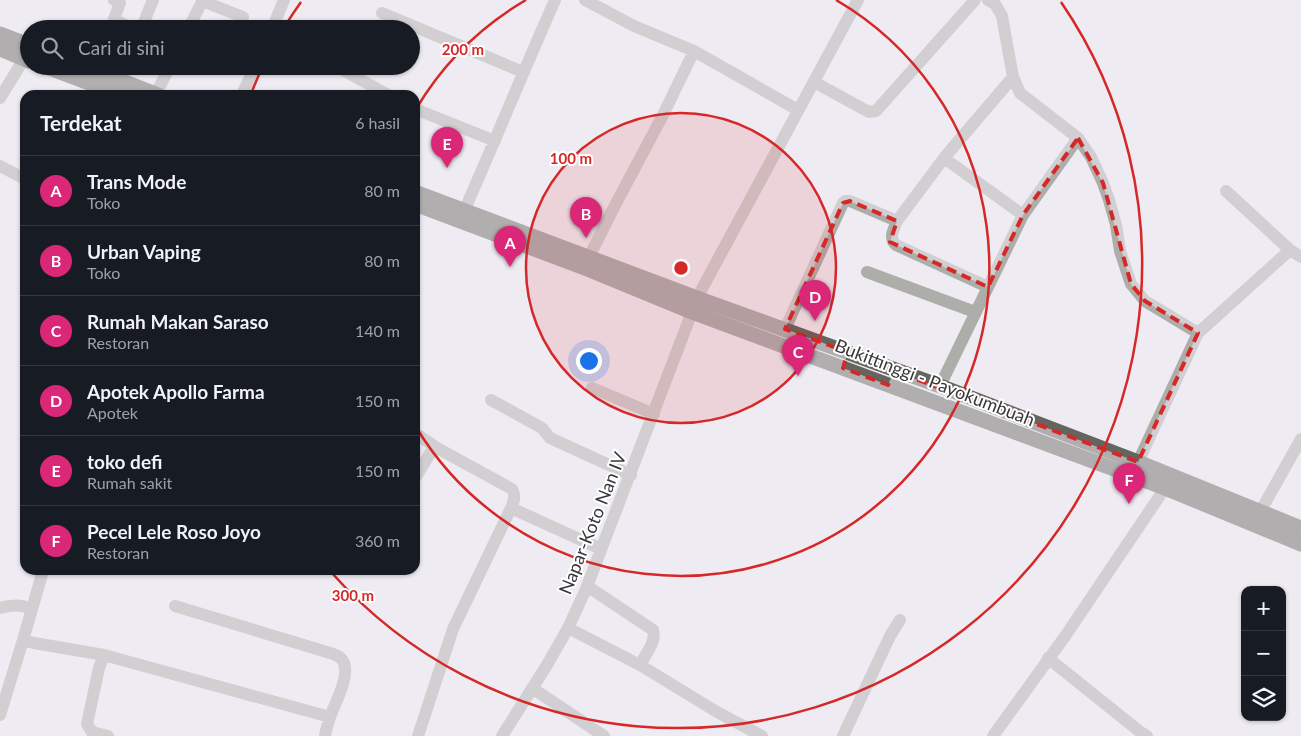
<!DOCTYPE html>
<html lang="id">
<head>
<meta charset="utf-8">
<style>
  :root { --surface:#171b24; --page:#20242c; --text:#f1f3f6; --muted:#9ea1a6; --line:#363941; --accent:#db2777 }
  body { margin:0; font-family:Lato,sans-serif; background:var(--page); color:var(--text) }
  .controls { position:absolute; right:15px; bottom:15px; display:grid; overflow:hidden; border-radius:10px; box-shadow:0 1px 4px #0004 }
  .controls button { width:45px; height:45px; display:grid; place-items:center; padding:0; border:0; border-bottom:1px solid var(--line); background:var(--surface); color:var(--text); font:25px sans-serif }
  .you { position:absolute; left:588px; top:360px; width:18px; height:18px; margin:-12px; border:4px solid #fff; border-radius:50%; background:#1a73e8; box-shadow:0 0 0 8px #1a73e833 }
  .badge { display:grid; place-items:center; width:32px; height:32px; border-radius:50%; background:var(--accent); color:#fff; font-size:16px; font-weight:700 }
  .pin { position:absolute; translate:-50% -41px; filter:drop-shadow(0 1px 2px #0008) }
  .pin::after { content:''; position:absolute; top:26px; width:18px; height:15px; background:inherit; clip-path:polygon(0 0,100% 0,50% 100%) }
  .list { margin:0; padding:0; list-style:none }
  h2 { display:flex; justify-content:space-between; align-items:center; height:65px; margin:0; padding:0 20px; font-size:21px }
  h2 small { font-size:16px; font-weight:400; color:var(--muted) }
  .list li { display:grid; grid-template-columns:32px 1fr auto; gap:15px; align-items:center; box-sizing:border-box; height:70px; padding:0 20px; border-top:1px solid var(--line) }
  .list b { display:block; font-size:19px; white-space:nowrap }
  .list p { margin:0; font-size:16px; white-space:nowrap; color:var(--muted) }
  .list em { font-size:16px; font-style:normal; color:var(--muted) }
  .icon { flex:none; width:28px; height:28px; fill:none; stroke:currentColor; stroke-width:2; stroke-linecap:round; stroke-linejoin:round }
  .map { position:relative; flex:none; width:1301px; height:736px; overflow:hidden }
  .search { position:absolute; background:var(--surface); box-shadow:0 1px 4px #0004; left:20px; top:20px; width:400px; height:55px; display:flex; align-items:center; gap:12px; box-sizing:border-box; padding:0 18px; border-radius:28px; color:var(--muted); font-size:19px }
  .panel { position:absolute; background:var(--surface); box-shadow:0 1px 4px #0004; left:20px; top:90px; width:400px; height:485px; border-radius:15px }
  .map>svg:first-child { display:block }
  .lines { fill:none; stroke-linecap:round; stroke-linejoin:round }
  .minor { stroke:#adada9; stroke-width:12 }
  .highway { stroke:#65645d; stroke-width:15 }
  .marked { fill:none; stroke:#d62828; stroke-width:4; stroke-dasharray:10 6; stroke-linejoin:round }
  .ring { fill:none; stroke:#d62828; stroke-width:2.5 }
  .labels { text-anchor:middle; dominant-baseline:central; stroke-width:4; stroke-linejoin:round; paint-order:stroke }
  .street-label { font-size:18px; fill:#38373a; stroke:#fff }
  .centre { fill:#d62828; stroke:#fff; stroke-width:2.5 }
  .ring-label { font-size:15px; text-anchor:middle; font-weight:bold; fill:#d62828; stroke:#fff; stroke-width:4; stroke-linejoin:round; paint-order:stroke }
</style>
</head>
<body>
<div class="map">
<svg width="1301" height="736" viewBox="0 0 1301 736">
  <rect width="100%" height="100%" fill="#efebf2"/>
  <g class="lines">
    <path class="minor" d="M 114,0 L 120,3 L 114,19 L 133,29
      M 585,0 L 634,26 L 694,51 L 798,110
      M 988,0 L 995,4 L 1002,16 L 1013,77 L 1020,93 L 1078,138 L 1091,157 L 1103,183 L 1109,200 L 1116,225 L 1120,251 L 1131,284 L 1145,301 L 1198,333 L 1138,462
      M 202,1 L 243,17
      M 382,13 L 523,72
      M 141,29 L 153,0
      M 188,29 L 203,0
      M 272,29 L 284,0
      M 336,66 L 388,95
      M 814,82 L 869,112 L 876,111 L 975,0
      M 156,94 L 170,66
      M 242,95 L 255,66
      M 0,98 L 24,59
      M 415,109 L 495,141
      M 944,158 L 1023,215
      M 0,166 L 25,179
      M 1226,191 L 1290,250
      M 464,211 C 495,141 524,70 555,0
      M 897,221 C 894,229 888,238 896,245 L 988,287
      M 589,257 L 612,211 L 663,115 L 694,51
      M 867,272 L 975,312
      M 697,298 L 858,0
      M 785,329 L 843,203 L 845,201 L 850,201 L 897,221 L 944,158 L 1013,77
      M 1198,333 L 1290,250 L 1301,257
      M 940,386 L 1023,215 L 1078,138
      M 592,388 L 654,414
      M 491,400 L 542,428 L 550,438 L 631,475
      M 415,433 L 437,448 L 512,489 C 516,496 514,501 511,508 L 453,629 L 418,736
      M 415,478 L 431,452 L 433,449 L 437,448
      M 511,508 L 601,549
      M 1260,512 L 1301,439
      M 587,586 L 653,630 C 657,641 645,655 640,665
      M 175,606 L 327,652 C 333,654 340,655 343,661 C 351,675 335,703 330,717 C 328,723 326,730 325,736
      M 0,608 C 12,605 20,604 32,609
      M 568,628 L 640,665 L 717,712 L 762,736
      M 23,640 L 43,571
      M 1048,658 L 1139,731 L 1147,736
      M 532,688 L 604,736
      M 0,715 L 23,640 L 34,643 L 104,655
      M 108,736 L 92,732 L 87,724 L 99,668 L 104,655 L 330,717
      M 502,736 L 547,665 L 568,628 L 586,589 L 692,312
      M 843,736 L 890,636 L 900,620
      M 993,736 L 1066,635 L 1165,488"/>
    <path class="highway" d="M 0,34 L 29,45
      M 0,49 L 29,61
      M 44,66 L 121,95
      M 84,66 L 158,95
      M 415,192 L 697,298 L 940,386 L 1138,462 L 1301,528
      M 415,204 L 590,270 L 692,312 L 1165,488 L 1301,544"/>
  </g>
  <path d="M0 0H1301V736H0ZM 1078,138 L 1103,183 L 1131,284 L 1145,301 L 1198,333 L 1138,462 L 894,371 L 888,385 L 843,368 L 848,352 L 785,329 L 843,203 L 850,201 L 897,221 L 890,242 L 988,287 L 1023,215 Z" fill="#efebf2" fill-opacity=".55" fill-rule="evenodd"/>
  <path class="marked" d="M 1078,138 L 1103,183 L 1131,284 L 1145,301 L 1198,333 L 1138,462 L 894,371 L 888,385 L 843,368 L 848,352 L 785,329 L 843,203 L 850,201 L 897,221 L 890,242 L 988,287 L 1023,215 Z"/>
  <circle cx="681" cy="268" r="155" fill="#d62828" fill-opacity=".12"/>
  <g class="ring">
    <circle cx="681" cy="268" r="155"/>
    <path d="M416 109A309 309 0 0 1 526 0M836 0A309 309 0 1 1 416 427"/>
    <path d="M251 94A464 464 0 0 1 262 68M285 26A464 464 0 0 1 301 2M1061 2A464 464 0 0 1 331 572"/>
  </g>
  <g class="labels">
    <g class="street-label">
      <text transform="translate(935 382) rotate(21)">Bukittinggi - Payokumbuah</text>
      <text transform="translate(592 523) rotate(-68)">Napar-Koto Nan IV</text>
    </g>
  </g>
  <circle cx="681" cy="268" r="8" class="centre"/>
  <g class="ring-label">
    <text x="463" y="55">200 m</text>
    <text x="571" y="164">100 m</text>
    <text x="353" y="601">300 m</text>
  </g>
</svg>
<div class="controls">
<button>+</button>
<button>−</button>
<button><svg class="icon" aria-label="layers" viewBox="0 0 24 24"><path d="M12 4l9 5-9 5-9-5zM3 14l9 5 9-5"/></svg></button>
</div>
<div class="you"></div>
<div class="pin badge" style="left:510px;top:267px">A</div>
<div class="pin badge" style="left:586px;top:238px">B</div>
<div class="pin badge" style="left:798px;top:376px">C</div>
<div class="pin badge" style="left:815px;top:321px">D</div>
<div class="pin badge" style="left:447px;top:168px">E</div>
<div class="pin badge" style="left:1129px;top:504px">F</div>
<div class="search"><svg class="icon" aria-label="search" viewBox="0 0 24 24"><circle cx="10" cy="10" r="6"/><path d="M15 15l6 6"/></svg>Cari di sini</div>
<section class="panel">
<h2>Terdekat<small>6 hasil</small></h2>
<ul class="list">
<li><span class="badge">A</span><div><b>Trans Mode</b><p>Toko</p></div><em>80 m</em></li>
<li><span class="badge">B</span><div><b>Urban Vaping</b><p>Toko</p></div><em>80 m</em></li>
<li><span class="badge">C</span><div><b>Rumah Makan Saraso</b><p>Restoran</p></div><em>140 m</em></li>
<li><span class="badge">D</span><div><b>Apotek Apollo Farma</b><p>Apotek</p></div><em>150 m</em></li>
<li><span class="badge">E</span><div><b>toko defi</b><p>Rumah sakit</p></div><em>150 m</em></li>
<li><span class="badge">F</span><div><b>Pecel Lele Roso Joyo</b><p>Restoran</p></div><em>360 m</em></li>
</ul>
</section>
</div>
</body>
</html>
